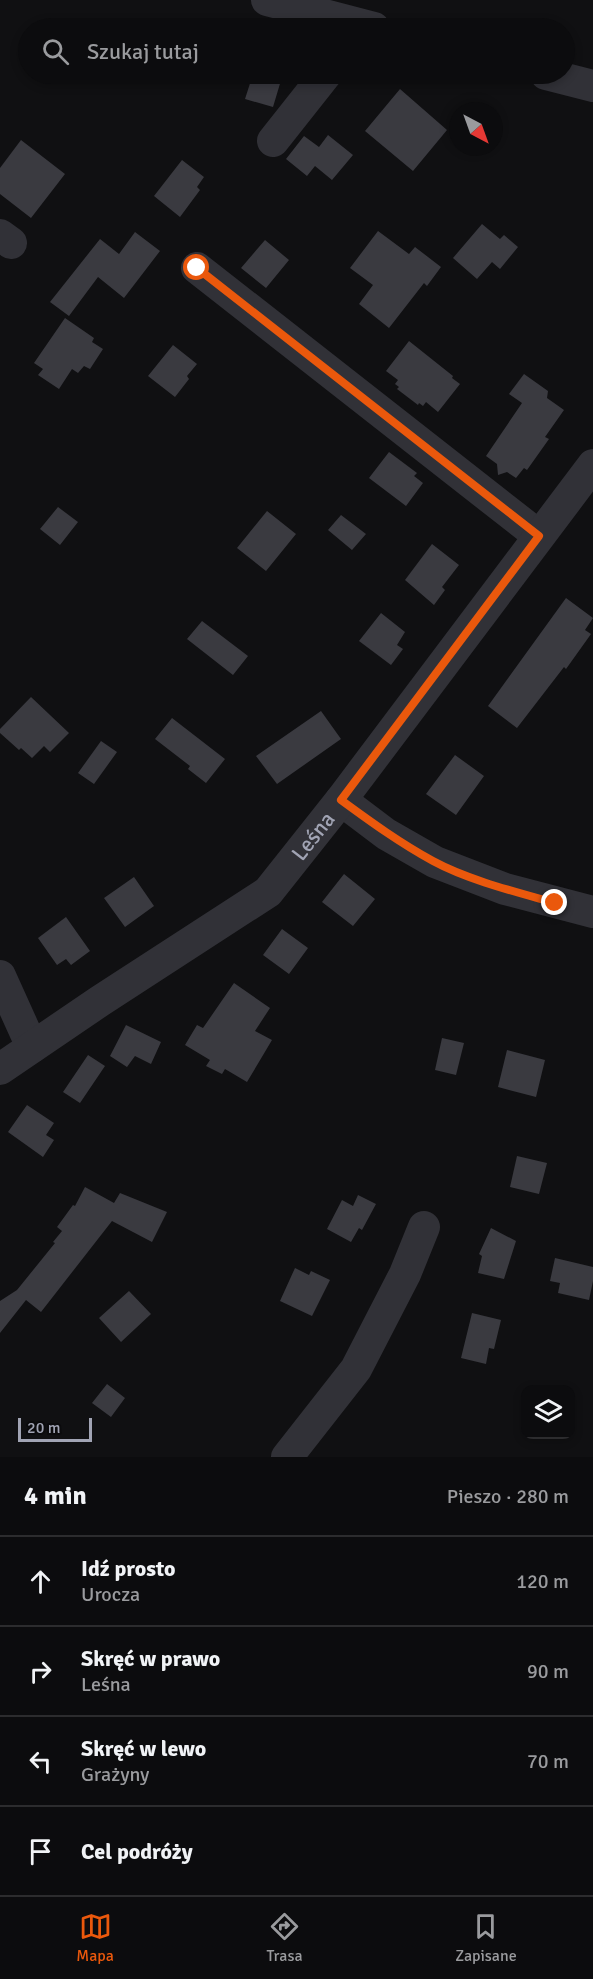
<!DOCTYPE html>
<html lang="pl">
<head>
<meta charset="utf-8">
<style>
  :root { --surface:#0c0c0e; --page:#151517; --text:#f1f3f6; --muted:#9a9b9e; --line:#2c2c2e; --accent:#ea580c }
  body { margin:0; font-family:Signika,sans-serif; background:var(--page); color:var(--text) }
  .controls { position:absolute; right:18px; bottom:18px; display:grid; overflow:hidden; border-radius:12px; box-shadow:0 3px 9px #0003 }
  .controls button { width:54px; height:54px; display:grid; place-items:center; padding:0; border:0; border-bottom:2px solid var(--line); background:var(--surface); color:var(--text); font:30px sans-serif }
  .compass { position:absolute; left:449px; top:102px; width:54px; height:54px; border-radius:50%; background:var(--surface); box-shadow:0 3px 9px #0003; rotate:139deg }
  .scale { position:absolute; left:18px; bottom:15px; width:74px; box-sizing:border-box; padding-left:6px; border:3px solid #a1a4b4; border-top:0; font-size:16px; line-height:21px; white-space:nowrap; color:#a1a4b4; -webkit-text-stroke:4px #0b0b0d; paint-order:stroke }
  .stop { position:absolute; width:18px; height:18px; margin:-14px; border:4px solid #ea580c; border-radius:50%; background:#fff }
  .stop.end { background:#ea580c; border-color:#fff; box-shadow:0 2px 6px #0008 }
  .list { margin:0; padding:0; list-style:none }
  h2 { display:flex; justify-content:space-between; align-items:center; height:78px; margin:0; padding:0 24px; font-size:26px }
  h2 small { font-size:20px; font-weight:400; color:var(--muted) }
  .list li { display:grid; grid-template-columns:39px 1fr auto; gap:18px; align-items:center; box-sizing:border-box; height:90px; padding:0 24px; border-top:2px solid var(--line) }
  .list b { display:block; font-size:22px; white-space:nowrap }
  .list p { margin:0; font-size:20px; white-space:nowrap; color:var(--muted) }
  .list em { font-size:20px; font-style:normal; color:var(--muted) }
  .icon { flex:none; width:33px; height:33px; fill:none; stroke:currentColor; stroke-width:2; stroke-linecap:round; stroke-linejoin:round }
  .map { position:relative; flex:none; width:593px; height:1457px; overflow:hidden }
  .search { position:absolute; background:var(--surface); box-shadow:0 3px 9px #0003; left:18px; right:18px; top:18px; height:66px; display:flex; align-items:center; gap:15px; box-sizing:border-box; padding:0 21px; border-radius:33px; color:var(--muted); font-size:22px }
  .sheet { height:438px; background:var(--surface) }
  nav { display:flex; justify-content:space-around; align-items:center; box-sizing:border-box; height:84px; border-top:2px solid var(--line); background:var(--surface); font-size:16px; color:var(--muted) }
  nav a { display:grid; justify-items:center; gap:3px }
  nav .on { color:var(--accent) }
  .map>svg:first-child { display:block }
  .building { fill:#3a3a40 }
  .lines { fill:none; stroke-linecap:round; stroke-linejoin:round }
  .minor { stroke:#313137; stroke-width:32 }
  .route { stroke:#ea580c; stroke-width:8 }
  .labels { text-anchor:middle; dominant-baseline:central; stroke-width:5; stroke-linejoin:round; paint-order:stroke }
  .street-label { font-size:22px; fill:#a1a4b4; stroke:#0b0b0d }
</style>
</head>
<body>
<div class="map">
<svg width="593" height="1457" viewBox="0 0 593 1457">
  <rect width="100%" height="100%" fill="#101012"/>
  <path class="building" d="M 253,74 L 270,74 L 282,77 L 273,107 L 245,99 Z
    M 400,89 L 447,130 L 413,171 L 365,131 Z
    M 328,135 L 353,155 L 332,180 L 315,166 L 307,176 L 286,159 L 304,136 L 319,147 Z
    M 21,140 L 65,174 L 31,218 L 0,194 L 0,168 Z
    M 182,160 L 204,177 L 197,187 L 200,190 L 180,217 L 154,196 Z
    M 482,224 L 500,239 L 504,235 L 518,247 L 500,269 L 492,262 L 477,279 L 453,258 Z
    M 378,231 L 409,254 L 415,247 L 441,267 L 427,286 L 424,283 L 389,328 L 359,304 L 373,285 L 350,268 Z
    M 135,232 L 160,251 L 124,298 L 98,277 L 69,316 L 50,302 L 100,239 L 119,254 Z
    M 265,240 L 289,260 L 266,288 L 241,268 Z
    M 65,318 L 94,338 L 92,342 L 103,349 L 90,369 L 84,366 L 78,373 L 72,369 L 59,389 L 38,375 L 43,369 L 34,363 Z
    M 409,341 L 453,376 L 452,378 L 460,384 L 438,412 L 426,402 L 423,406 L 419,403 L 418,405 L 397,389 L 399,387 L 395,384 L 398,380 L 386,371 Z
    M 173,345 L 197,364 L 187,376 L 189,379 L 175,397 L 148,376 Z
    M 524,374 L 548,391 L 547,398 L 564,410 L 545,437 L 549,439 L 527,470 L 524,468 L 516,478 L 507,472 L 498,475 L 497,464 L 486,456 L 522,403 L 509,394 Z
    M 389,452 L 417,473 L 414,476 L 423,483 L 406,506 L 369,478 Z
    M 58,507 L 78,522 L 60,545 L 40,529 Z
    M 267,511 L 296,534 L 266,571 L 237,548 Z
    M 341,515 L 366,534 L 352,550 L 328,530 Z
    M 432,544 L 459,565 L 442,587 L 445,590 L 434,605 L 405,580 Z
    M 566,598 L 593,618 L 585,630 L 591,634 L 566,669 L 564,667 L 517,728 L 488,706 Z
    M 381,613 L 405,632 L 397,645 L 403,649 L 391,665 L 359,641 Z
    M 202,621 L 248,656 L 233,675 L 187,639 Z
    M 31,697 L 69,733 L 50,752 L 44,746 L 32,758 L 21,748 L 19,750 L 0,733 L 0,729 Z
    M 321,711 L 341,739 L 277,784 L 256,756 Z
    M 172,718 L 225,759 L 206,783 L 188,769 L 190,766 L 155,739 Z
    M 101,741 L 117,752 L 94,784 L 78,773 Z
    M 455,755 L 484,776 L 456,815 L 426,794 Z
    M 344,874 L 375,899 L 353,926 L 322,902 Z
    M 134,877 L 154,906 L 125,927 L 104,898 Z
    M 66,917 L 90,951 L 71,965 L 66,959 L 57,965 L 38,938 Z
    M 282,929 L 308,948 L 289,974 L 263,955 Z
    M 234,983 L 270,1008 L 255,1031 L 272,1040 L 247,1082 L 225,1069 L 222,1074 L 206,1066 L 210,1060 L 185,1045 L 197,1025 L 203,1028 Z
    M 126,1025 L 161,1042 L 151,1064 L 135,1056 L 127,1067 L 110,1056 Z
    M 442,1038 L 464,1043 L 456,1075 L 435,1070 Z
    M 507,1050 L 545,1060 L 536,1097 L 498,1087 Z
    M 88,1055 L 105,1066 L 80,1103 L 63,1092 Z
    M 27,1105 L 54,1123 L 46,1135 L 54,1140 L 43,1157 L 8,1132 Z
    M 517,1156 L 547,1163 L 539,1194 L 510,1187 Z
    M 85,1187 L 114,1203 L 120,1193 L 167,1212 L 152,1242 L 112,1221 L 41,1312 L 26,1300 L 0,1333 L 0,1301 L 17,1290 L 55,1243 L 53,1242 L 62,1231 L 57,1227 L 73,1205 L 75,1206 Z
    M 358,1195 L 376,1204 L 362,1230 L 359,1228 L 351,1242 L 327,1229 L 342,1200 L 353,1206 Z
    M 491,1228 L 516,1241 L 504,1279 L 478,1273 L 482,1256 L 479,1254 Z
    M 555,1258 L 593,1267 L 593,1281 L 589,1300 L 558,1293 L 560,1283 L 550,1281 Z
    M 295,1268 L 309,1275 L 311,1271 L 330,1280 L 312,1316 L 280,1301 Z
    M 129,1291 L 151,1314 L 121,1342 L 99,1318 Z
    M 472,1313 L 501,1320 L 494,1349 L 489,1348 L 486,1364 L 461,1358 Z
    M 107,1384 L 125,1398 L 111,1417 L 92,1403 Z"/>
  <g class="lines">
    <g class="minor">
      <path d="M 267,0 L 374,28"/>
      <path d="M 546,74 L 593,86"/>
      <path d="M 273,141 L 326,74"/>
      <path d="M 0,235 L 11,243"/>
      <path d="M 197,268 L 539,536"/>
      <path d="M 341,800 L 386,834 L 435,862 L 505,889 L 593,912"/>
      <path d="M 0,976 L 32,1047"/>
      <path id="s1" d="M 0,1069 L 100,1001 L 268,892 L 341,800 L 593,465"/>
      <path d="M 287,1457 L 356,1369 L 405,1274 L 424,1227"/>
    </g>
  </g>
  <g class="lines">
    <path class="route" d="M 197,268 L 539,536 L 341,800 C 371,822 400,843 433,861 C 468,880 516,892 555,903"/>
  </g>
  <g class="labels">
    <g class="street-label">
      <text stroke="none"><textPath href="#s1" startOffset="393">Leśna</textPath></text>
    </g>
  </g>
</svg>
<div class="controls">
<button><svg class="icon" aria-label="layers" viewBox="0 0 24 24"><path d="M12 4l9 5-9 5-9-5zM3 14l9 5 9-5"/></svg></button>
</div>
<svg class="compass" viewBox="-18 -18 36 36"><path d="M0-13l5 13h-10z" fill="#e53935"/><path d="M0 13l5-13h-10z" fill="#9a9b9e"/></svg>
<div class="scale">20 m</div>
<div class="stop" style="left:197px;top:268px"></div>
<div class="stop end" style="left:555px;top:903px"></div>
<div class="search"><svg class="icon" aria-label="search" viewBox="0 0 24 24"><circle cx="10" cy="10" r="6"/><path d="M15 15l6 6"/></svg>Szukaj tutaj</div>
</div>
<section class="sheet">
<h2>4 min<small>Pieszo · 280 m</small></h2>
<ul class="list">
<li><svg class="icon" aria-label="ahead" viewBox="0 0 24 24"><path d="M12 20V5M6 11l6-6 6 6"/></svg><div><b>Idź prosto</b><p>Urocza</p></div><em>120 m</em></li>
<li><svg class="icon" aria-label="right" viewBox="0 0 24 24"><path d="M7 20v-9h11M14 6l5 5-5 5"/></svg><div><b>Skręć w prawo</b><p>Leśna</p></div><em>90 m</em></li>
<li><svg class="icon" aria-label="left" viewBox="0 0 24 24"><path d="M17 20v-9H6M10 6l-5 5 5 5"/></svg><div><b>Skręć w lewo</b><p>Grażyny</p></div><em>70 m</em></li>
<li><svg class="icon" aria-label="arrive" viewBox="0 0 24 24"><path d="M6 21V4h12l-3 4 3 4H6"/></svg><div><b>Cel podróży</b></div></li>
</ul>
</section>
<nav>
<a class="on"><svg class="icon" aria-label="map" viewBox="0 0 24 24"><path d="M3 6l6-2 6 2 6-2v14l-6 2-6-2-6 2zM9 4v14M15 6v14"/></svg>Mapa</a>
<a><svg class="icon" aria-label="directions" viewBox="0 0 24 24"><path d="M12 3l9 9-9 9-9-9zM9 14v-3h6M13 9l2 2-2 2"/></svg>Trasa</a>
<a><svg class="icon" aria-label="saved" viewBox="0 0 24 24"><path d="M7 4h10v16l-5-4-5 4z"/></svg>Zapisane</a>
</nav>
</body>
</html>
